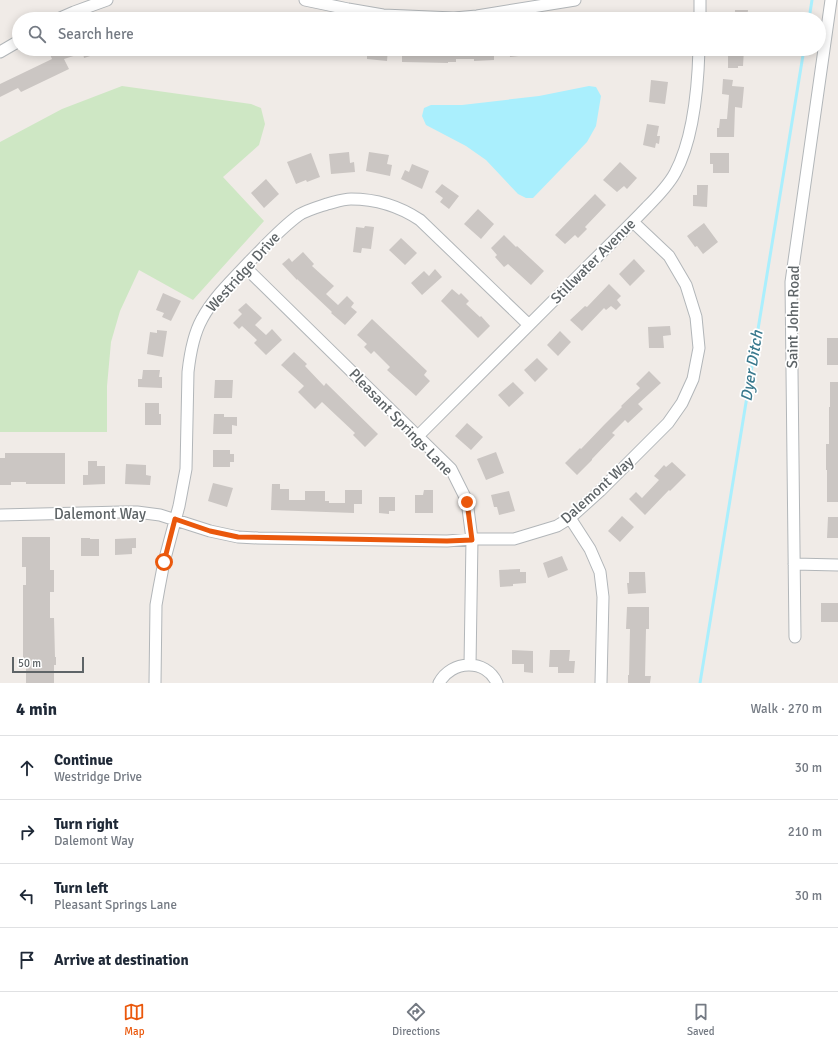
<!DOCTYPE html>
<html lang="en">
<head>
<meta charset="utf-8">
<style>
  :root { --surface:#fff; --page:#f2f2f3; --text:#1f2937; --muted:#747a83; --line:#e0e1e3; --accent:#ea580c }
  body { margin:0; font-family:Signika,sans-serif; background:var(--page); color:var(--text) }
  .scale { position:absolute; left:12px; bottom:10px; width:72px; box-sizing:border-box; padding-left:4px; border:2px solid #5e6467; border-top:0; font-size:11px; line-height:14px; white-space:nowrap; color:#5e6467; -webkit-text-stroke:3px #fff; paint-order:stroke }
  .stop { position:absolute; width:12px; height:12px; margin:-9px; border:3px solid #ea580c; border-radius:50%; background:#fff }
  .stop.end { background:#ea580c; border-color:#fff; box-shadow:0 1px 4px #0008 }
  .list { margin:0; padding:0; list-style:none }
  h2 { display:flex; justify-content:space-between; align-items:center; height:52px; margin:0; padding:0 16px; font-size:17px }
  h2 small { font-size:13px; font-weight:400; color:var(--muted) }
  .list li { display:grid; grid-template-columns:26px 1fr auto; gap:12px; align-items:center; box-sizing:border-box; height:64px; padding:0 16px; border-top:1px solid var(--line) }
  .list b { display:block; font-size:15px; white-space:nowrap }
  .list p { margin:0; font-size:13px; white-space:nowrap; color:var(--muted) }
  .list em { font-size:13px; font-style:normal; color:var(--muted) }
  .icon { flex:none; width:22px; height:22px; fill:none; stroke:currentColor; stroke-width:2; stroke-linecap:round; stroke-linejoin:round }
  .map { position:relative; flex:none; width:838px; height:683px; overflow:hidden }
  .search { position:absolute; background:var(--surface); box-shadow:0 2px 10px #0003; left:12px; right:12px; top:12px; height:44px; display:flex; align-items:center; gap:10px; box-sizing:border-box; padding:0 14px; border-radius:22px; color:var(--muted); font-size:15px }
  .sheet { height:308px; background:var(--surface) }
  nav { display:flex; justify-content:space-around; align-items:center; box-sizing:border-box; height:56px; border-top:1px solid var(--line); background:var(--surface); font-size:11px; color:var(--muted) }
  nav a { display:grid; justify-items:center; gap:2px }
  nav .on { color:var(--accent) }
  .map>svg:first-child { display:block }
  .green { fill:#cee7c4 }
  .water { fill:#aaeffd }
  .lines { fill:none; stroke-linecap:round; stroke-linejoin:round }
  .stream { stroke:#aaeffd; stroke-width:3 }
  .building { fill:#cbc6c3 }
  .minor-casing { stroke:#b2b6b9; stroke-width:13 }
  .minor { stroke:#fff; stroke-width:11 }
  .route { stroke:#ea580c; stroke-width:5 }
  .labels { text-anchor:middle; dominant-baseline:central; stroke-width:3.5; stroke-linejoin:round; paint-order:stroke }
  .street-label { font-size:15px; fill:#5e6467; stroke:#fff }
  .water-label { font-size:16px; font-style:italic; fill:#3a798d; stroke:#fff }
</style>
</head>
<body>
<div class="map">
<svg width="838" height="683" viewBox="0 0 838 683">
  <rect width="100%" height="100%" fill="#f0ebe7"/>
  <path class="green" d="M 122,86 L 251,104 L 261,108 L 265,124 L 259,145 L 223,177 L 264,221 L 193,300 L 139,270 L 120,311 L 111,342 L 107,386 L 107,432 L 0,432 L 0,142 L 62,109 Z"/>
  <path class="water" d="M 589,86 L 596,87 L 601,96 L 596,126 L 587,142 L 533,198 L 526,198 L 518,194 L 486,160 L 466,146 L 426,125 L 422,116 L 424,108 L 431,105 L 462,105 L 539,96 Z"/>
  <g class="lines">
    <path class="stream" d="M 809,19 L 812,0
      M 700,683 L 804,49"/>
  </g>
  <path class="building" d="M 735,10 L 748,10 L 747,19 L 735,19 Z
    M 56,49 L 106,49 L 106,51 L 84,58 L 83,53 L 64,59 L 69,69 L 21,92 L 18,88 L 0,97 L 0,84 L 52,59 L 49,52 Z
    M 367,49 L 388,49 L 387,61 L 367,59 Z
    M 402,49 L 456,49 L 456,50 L 474,50 L 474,49 L 494,49 L 494,60 L 474,61 L 474,59 L 456,59 L 456,62 L 448,62 L 448,63 L 402,62 Z
    M 509,49 L 536,49 L 536,54 L 510,57 Z
    M 728,49 L 744,49 L 743,66 L 738,66 L 738,68 L 728,68 Z
    M 723,79 L 733,80 L 732,86 L 744,87 L 742,108 L 735,107 L 734,137 L 717,137 L 717,128 L 719,128 L 720,119 L 727,119 L 729,95 L 722,94 Z
    M 651,80 L 668,82 L 665,104 L 649,102 Z
    M 647,124 L 659,126 L 657,136 L 660,136 L 659,144 L 656,143 L 655,148 L 643,145 Z
    M 349,152 L 350,163 L 354,162 L 355,172 L 331,174 L 329,154 Z
    M 369,152 L 389,155 L 387,164 L 392,165 L 390,176 L 366,171 Z
    M 311,153 L 320,177 L 307,182 L 306,180 L 296,184 L 287,162 Z
    M 710,153 L 729,153 L 729,173 L 713,173 L 713,164 L 710,164 Z
    M 620,162 L 637,178 L 627,189 L 624,186 L 617,192 L 603,180 Z
    M 412,164 L 429,171 L 422,189 L 401,179 L 405,170 L 409,172 Z
    M 266,179 L 279,194 L 264,208 L 251,193 Z
    M 442,184 L 459,196 L 449,209 L 440,202 L 443,198 L 435,192 Z
    M 697,185 L 708,185 L 707,207 L 693,206 L 693,195 L 697,195 Z
    M 595,194 L 606,205 L 585,227 L 587,229 L 578,238 L 575,235 L 565,244 L 555,235 Z
    M 478,209 L 494,224 L 481,239 L 464,224 Z
    M 704,223 L 718,242 L 703,254 L 697,246 L 695,247 L 687,236 Z
    M 365,226 L 374,227 L 371,249 L 362,248 L 361,253 L 353,252 L 356,227 L 364,228 Z
    M 504,235 L 516,247 L 517,246 L 544,271 L 531,285 L 508,264 L 504,267 L 495,257 L 497,255 L 491,248 Z
    M 401,238 L 417,253 L 405,265 L 389,250 Z
    M 303,252 L 314,264 L 312,266 L 334,286 L 326,294 L 338,305 L 347,296 L 354,303 L 351,307 L 357,312 L 345,325 L 331,313 L 332,312 L 297,279 L 297,280 L 282,264 L 289,258 L 292,262 Z
    M 634,259 L 645,271 L 630,286 L 619,274 Z
    M 435,269 L 442,277 L 422,295 L 411,283 L 424,271 L 429,276 Z
    M 609,284 L 621,296 L 617,300 L 621,305 L 616,310 L 611,306 L 606,310 L 604,308 L 582,331 L 570,320 L 585,306 L 587,307 Z
    M 452,289 L 459,295 L 461,293 L 469,301 L 466,304 L 480,317 L 481,316 L 490,326 L 478,338 L 441,301 Z
    M 163,293 L 181,301 L 171,321 L 162,317 L 164,313 L 156,310 Z
    M 246,303 L 262,318 L 255,325 L 266,335 L 272,329 L 282,340 L 266,355 L 254,343 L 257,340 L 242,326 L 239,329 L 233,323 L 242,314 L 238,310 Z
    M 372,319 L 427,371 L 424,375 L 430,381 L 416,396 L 387,370 L 390,367 L 374,351 L 371,354 L 364,347 L 367,344 L 357,335 Z
    M 670,326 L 671,335 L 663,336 L 664,348 L 649,348 L 648,327 Z
    M 157,330 L 167,331 L 163,357 L 147,354 L 150,332 L 157,333 Z
    M 560,331 L 571,342 L 558,356 L 547,345 Z
    M 827,338 L 838,338 L 838,365 L 827,365 Z
    M 294,352 L 307,364 L 305,366 L 324,386 L 326,383 L 378,434 L 365,447 L 353,435 L 355,433 L 322,402 L 315,409 L 298,392 L 304,386 L 281,365 Z
    M 537,358 L 548,369 L 535,382 L 524,370 Z
    M 143,370 L 160,370 L 159,377 L 162,377 L 162,388 L 138,387 L 138,379 L 142,379 Z
    M 649,371 L 661,383 L 638,404 L 643,409 L 628,423 L 625,420 L 612,433 L 615,435 L 592,459 L 592,460 L 577,475 L 565,463 L 580,448 L 581,449 L 604,425 L 622,407 L 621,406 L 640,388 L 636,384 Z
    M 215,380 L 233,380 L 232,398 L 214,398 Z
    M 513,382 L 524,393 L 509,407 L 498,395 Z
    M 830,382 L 838,382 L 838,502 L 827,502 L 827,470 L 826,470 L 826,444 L 829,444 L 829,407 L 830,407 Z
    M 145,403 L 159,403 L 159,414 L 161,414 L 161,425 L 145,425 Z
    M 214,414 L 224,414 L 224,417 L 237,417 L 237,426 L 232,425 L 232,434 L 213,434 Z
    M 467,423 L 483,437 L 471,450 L 455,436 Z
    M 213,450 L 230,450 L 230,454 L 234,454 L 234,462 L 230,462 L 230,467 L 213,467 Z
    M 496,452 L 504,473 L 486,480 L 477,459 Z
    M 5,453 L 65,453 L 65,484 L 26,484 L 26,482 L 11,482 L 11,485 L 0,485 L 0,458 L 5,458 Z
    M 88,461 L 97,461 L 97,466 L 105,466 L 105,484 L 83,485 L 83,475 L 88,475 Z
    M 672,462 L 686,475 L 670,491 L 669,490 L 645,515 L 629,499 L 636,492 L 642,498 L 659,480 L 654,476 L 664,465 L 666,467 Z
    M 126,464 L 146,465 L 146,475 L 151,476 L 150,485 L 125,484 Z
    M 213,483 L 233,488 L 227,507 L 208,501 Z
    M 272,484 L 280,484 L 280,489 L 289,489 L 289,500 L 305,500 L 305,491 L 325,491 L 325,501 L 329,501 L 329,503 L 345,503 L 345,490 L 362,490 L 362,504 L 354,504 L 354,513 L 271,510 Z
    M 424,490 L 433,490 L 433,513 L 415,513 L 415,495 L 423,495 Z
    M 509,491 L 515,511 L 499,515 L 497,507 L 494,507 L 491,495 Z
    M 379,497 L 395,497 L 395,511 L 389,511 L 389,514 L 379,513 Z
    M 622,516 L 634,527 L 620,542 L 608,531 Z
    M 828,517 L 838,517 L 838,538 L 827,538 Z
    M 22,537 L 50,537 L 50,570 L 54,570 L 54,592 L 50,592 L 50,618 L 54,618 L 55,657 L 56,657 L 56,665 L 54,665 L 54,683 L 26,683 L 26,664 L 23,664 L 23,585 L 26,585 L 26,567 L 22,567 Z
    M 81,538 L 90,538 L 90,539 L 99,539 L 99,556 L 81,556 Z
    M 136,538 L 136,548 L 132,548 L 132,554 L 115,555 L 115,539 Z
    M 562,556 L 568,570 L 548,578 L 543,563 Z
    M 520,569 L 520,572 L 526,572 L 526,583 L 513,584 L 513,586 L 500,587 L 499,570 Z
    M 629,572 L 645,572 L 646,593 L 628,594 L 627,583 L 629,583 Z
    M 821,603 L 838,603 L 838,622 L 821,622 Z
    M 627,607 L 649,607 L 649,629 L 646,629 L 645,676 L 651,676 L 650,683 L 628,683 L 628,675 L 629,675 L 630,629 L 626,629 Z
    M 512,650 L 533,651 L 533,673 L 524,672 L 524,664 L 512,664 Z
    M 550,650 L 570,650 L 569,661 L 575,661 L 574,673 L 558,673 L 558,667 L 549,667 Z"/>
  <g class="lines">
    <g class="minor-casing">
      <path id="minor" d="M 305,0 L 348,9 L 383,15 L 454,18 L 477,16 L 575,0
        M 58,19 L 74,12 L 107,0
        M 700,19 L 700,0
        M 0,52 L 19,41
        M 245,267 L 451,469 L 467,501 L 472,539 L 470,665
        M 418,436 C 475,379 532,322 589,265 C 608,246 628,227 647,207 C 657,197 668,186 675,173 C 693,140 698,86 699,49
        M 0,515 L 122,512 L 137,512 L 160,515 L 210,531 L 238,537 L 258,538 L 447,541 L 472,539 L 514,539 L 557,526 L 570,518 L 600,491 L 668,423 L 682,403 L 693,379 L 699,348 L 696,317 L 686,285 L 669,256 L 633,222
        M 570,518 L 590,549 L 600,572 L 603,597 L 601,683
        M 794,564 L 838,565
        M 795,637 L 791,282 L 831,0
        M 155,683 L 156,605 L 159,588 L 164,562 L 179,506 L 186,469 L 188,372 C 190,354 193,335 202,319 C 213,298 234,278 250,261 C 266,245 281,228 299,215 C 307,210 318,207 327,204 C 335,202 343,199 351,199 C 376,199 399,206 420,220 L 529,325
        M 439,683 C 451,660 486,658 497,683"/>
    </g>
    <use href="#minor" class="minor"/>
  </g>
  <g class="lines">
    <path class="route" d="M 164,562 L 175,519 L 210,531 L 238,537 L 447,541 L 472,540 L 467,502"/>
  </g>
  <g class="labels">
    <g class="street-label">
      <text transform="translate(593 261) rotate(-45)">Stillwater Avenue</text>
      <text transform="translate(243 272) rotate(-48)">Westridge Drive</text>
      <text transform="translate(793 317) rotate(-89)">Saint John Road</text>
      <text transform="translate(401 422) rotate(46)">Pleasant Springs Lane</text>
      <text transform="translate(597 490) rotate(-42)">Dalemont Way</text>
      <text x="100" y="514">Dalemont Way</text>
    </g>
    <g class="water-label">
      <text transform="translate(752 366) rotate(-81)">Dyer Ditch</text>
    </g>
  </g>
</svg>
<div class="scale">50 m</div>
<div class="stop" style="left:164px;top:562px"></div>
<div class="stop end" style="left:467px;top:502px"></div>
<div class="search"><svg class="icon" aria-label="search" viewBox="0 0 24 24"><circle cx="10" cy="10" r="6"/><path d="M15 15l6 6"/></svg>Search here</div>
</div>
<section class="sheet">
<h2>4 min<small>Walk · 270 m</small></h2>
<ul class="list">
<li><svg class="icon" aria-label="ahead" viewBox="0 0 24 24"><path d="M12 20V5M6 11l6-6 6 6"/></svg><div><b>Continue</b><p>Westridge Drive</p></div><em>30 m</em></li>
<li><svg class="icon" aria-label="right" viewBox="0 0 24 24"><path d="M7 20v-9h11M14 6l5 5-5 5"/></svg><div><b>Turn right</b><p>Dalemont Way</p></div><em>210 m</em></li>
<li><svg class="icon" aria-label="left" viewBox="0 0 24 24"><path d="M17 20v-9H6M10 6l-5 5 5 5"/></svg><div><b>Turn left</b><p>Pleasant Springs Lane</p></div><em>30 m</em></li>
<li><svg class="icon" aria-label="arrive" viewBox="0 0 24 24"><path d="M6 21V4h12l-3 4 3 4H6"/></svg><div><b>Arrive at destination</b></div></li>
</ul>
</section>
<nav>
<a class="on"><svg class="icon" aria-label="map" viewBox="0 0 24 24"><path d="M3 6l6-2 6 2 6-2v14l-6 2-6-2-6 2zM9 4v14M15 6v14"/></svg>Map</a>
<a><svg class="icon" aria-label="directions" viewBox="0 0 24 24"><path d="M12 3l9 9-9 9-9-9zM9 14v-3h6M13 9l2 2-2 2"/></svg>Directions</a>
<a><svg class="icon" aria-label="saved" viewBox="0 0 24 24"><path d="M7 4h10v16l-5-4-5 4z"/></svg>Saved</a>
</nav>
</body>
</html>
